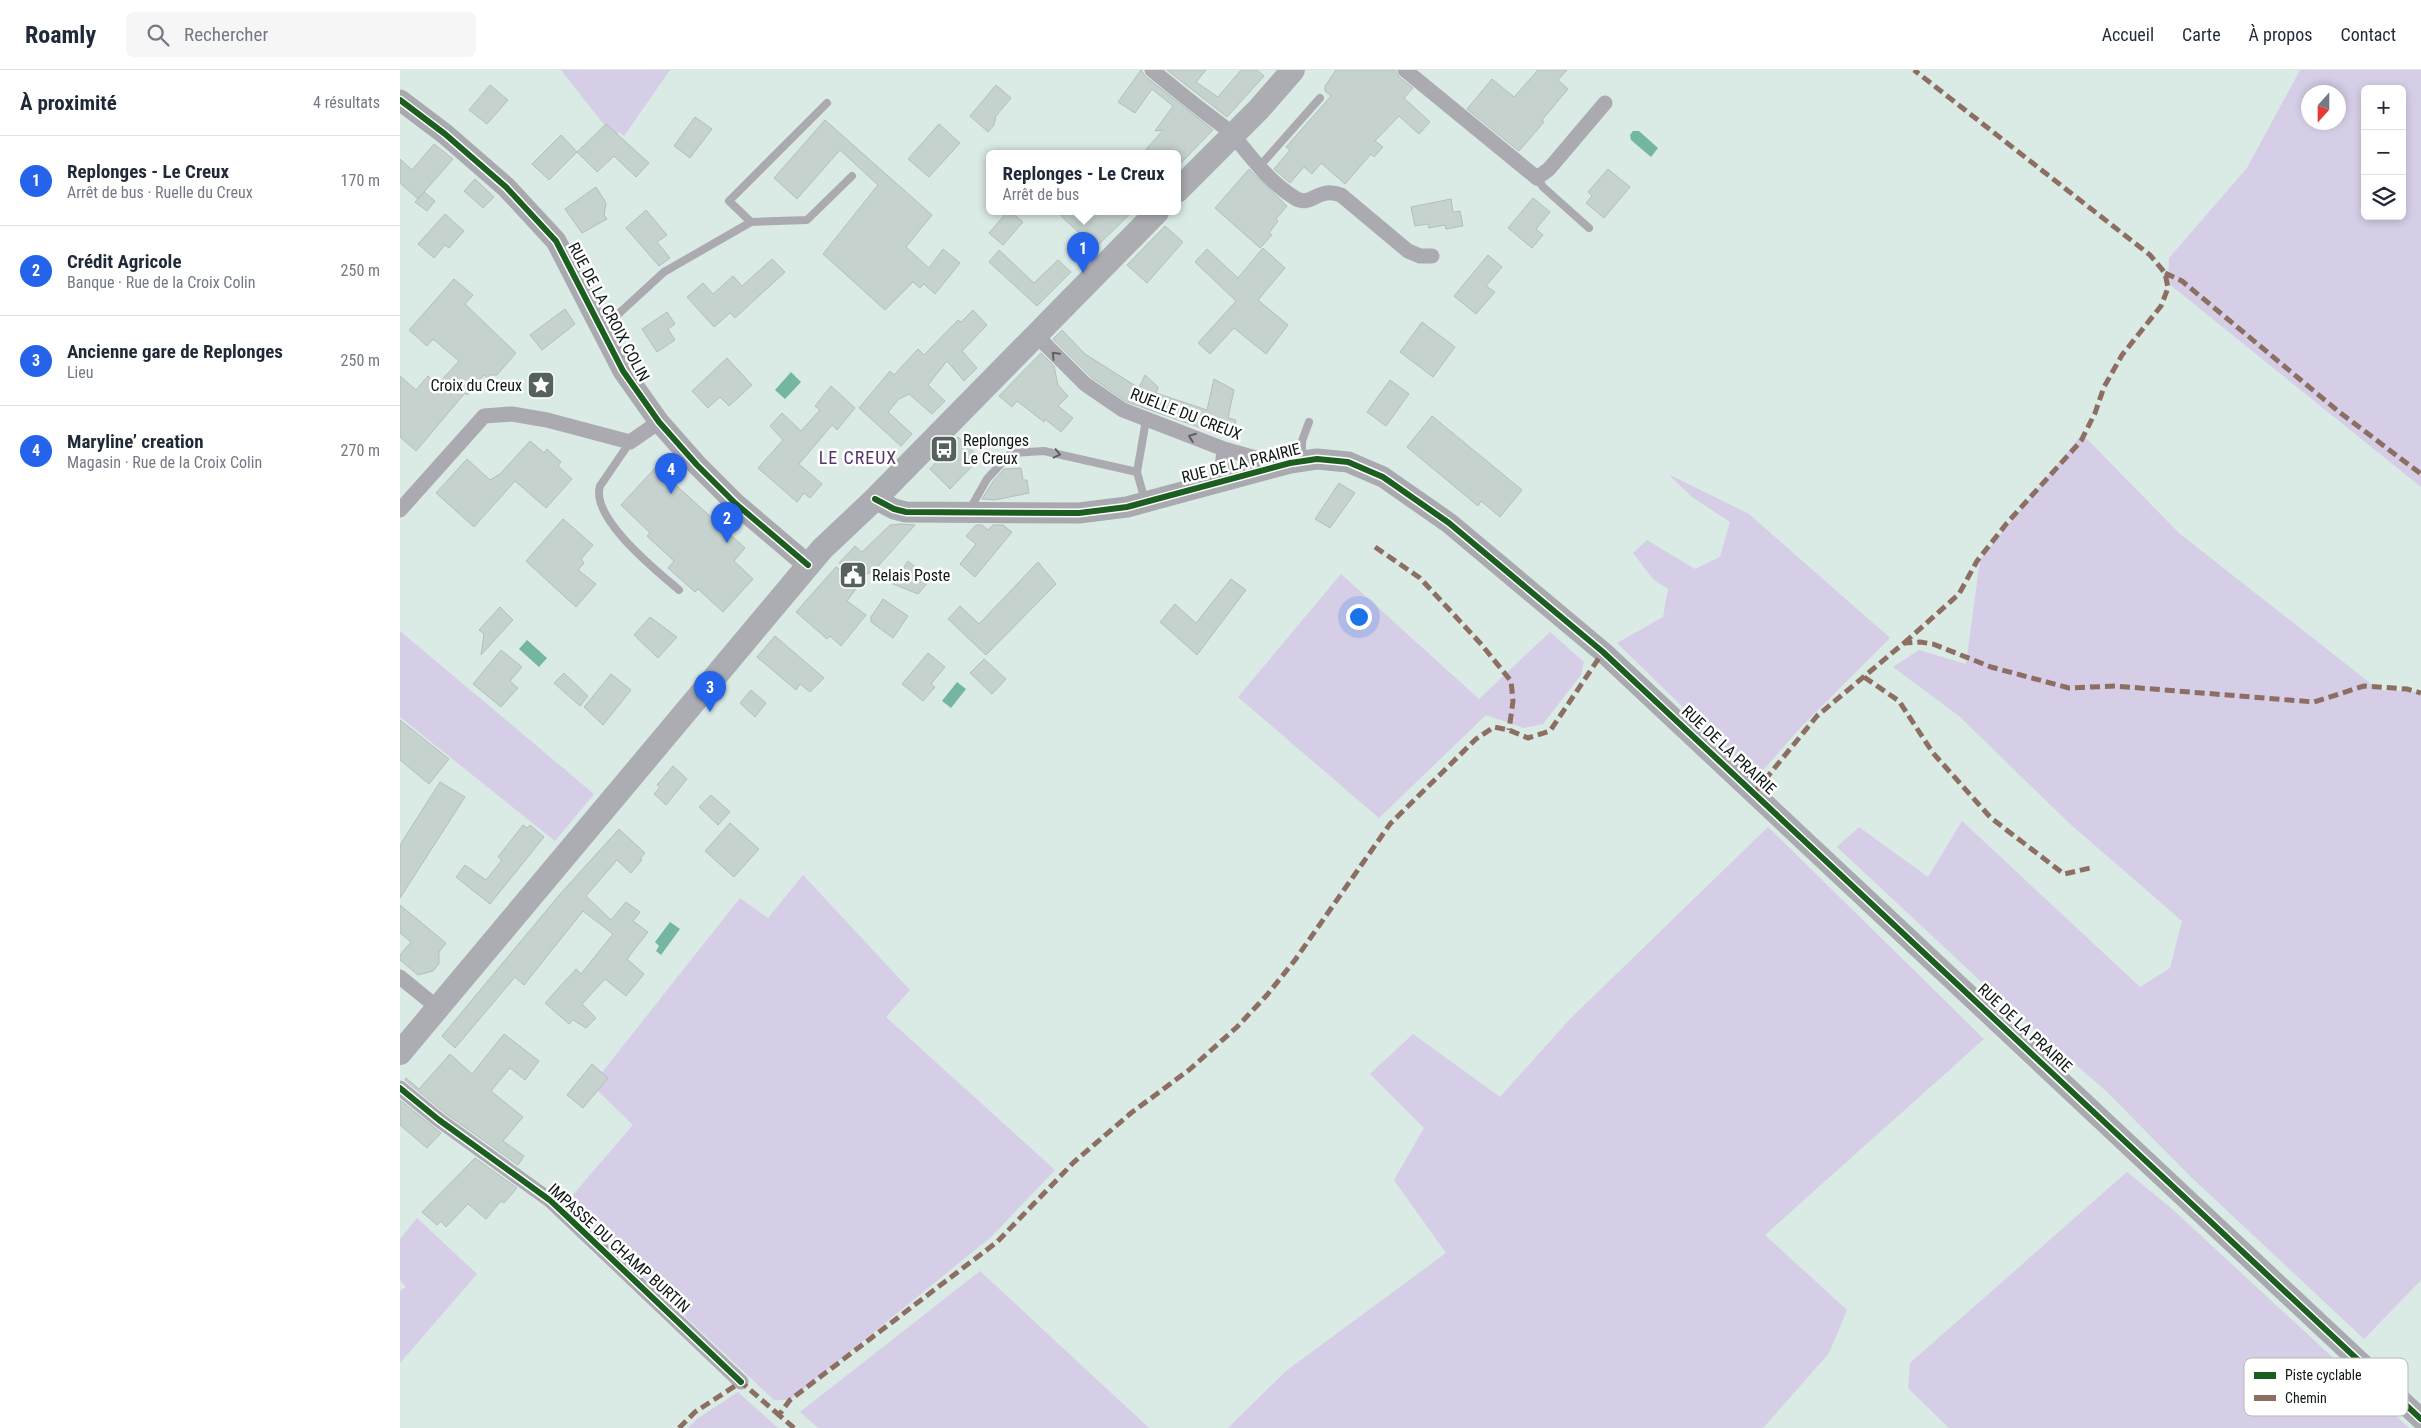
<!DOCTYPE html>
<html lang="fr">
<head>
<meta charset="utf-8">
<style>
  :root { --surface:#fff; --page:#f6f6f7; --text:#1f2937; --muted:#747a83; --line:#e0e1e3; --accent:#2563eb }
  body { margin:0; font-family:"Roboto Condensed",sans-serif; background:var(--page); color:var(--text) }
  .controls { position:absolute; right:15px; top:15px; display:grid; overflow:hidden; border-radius:8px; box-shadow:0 2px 8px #0003 }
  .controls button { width:45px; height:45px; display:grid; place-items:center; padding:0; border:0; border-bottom:1px solid var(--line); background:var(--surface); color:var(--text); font:25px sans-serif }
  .compass { position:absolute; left:1901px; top:15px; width:45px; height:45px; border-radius:50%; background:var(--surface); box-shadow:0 2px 8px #0003; rotate:201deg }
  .you { position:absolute; left:958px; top:546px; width:18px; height:18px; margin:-12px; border:4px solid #fff; border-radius:50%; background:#1a73e8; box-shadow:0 0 0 8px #1a73e833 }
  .badge { display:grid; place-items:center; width:32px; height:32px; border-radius:50%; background:var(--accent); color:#fff; font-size:16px; font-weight:700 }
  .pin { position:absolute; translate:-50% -41px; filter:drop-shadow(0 1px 2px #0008) }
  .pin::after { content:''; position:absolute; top:26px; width:18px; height:15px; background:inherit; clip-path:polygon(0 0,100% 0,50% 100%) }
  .popup { position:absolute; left:586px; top:80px; width:195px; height:65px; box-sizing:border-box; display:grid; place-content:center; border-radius:8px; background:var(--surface); filter:drop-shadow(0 1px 4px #0005); font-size:16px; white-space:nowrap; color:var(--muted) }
  .popup b { font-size:19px; color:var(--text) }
  .popup::after { content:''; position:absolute; left:50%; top:100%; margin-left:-10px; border:10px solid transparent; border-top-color:var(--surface) }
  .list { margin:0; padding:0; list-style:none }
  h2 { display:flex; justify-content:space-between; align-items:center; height:65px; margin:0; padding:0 20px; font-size:21px }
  h2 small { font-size:16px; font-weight:400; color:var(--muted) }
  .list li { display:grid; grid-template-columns:32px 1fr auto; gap:15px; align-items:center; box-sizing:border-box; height:90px; padding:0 20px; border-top:1px solid var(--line) }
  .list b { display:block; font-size:19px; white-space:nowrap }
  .list p { margin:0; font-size:16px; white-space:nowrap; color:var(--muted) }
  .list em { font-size:16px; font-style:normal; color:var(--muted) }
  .icon { flex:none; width:28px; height:28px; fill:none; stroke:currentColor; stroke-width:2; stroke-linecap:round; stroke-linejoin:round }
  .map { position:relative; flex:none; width:2021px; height:1358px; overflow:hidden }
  header { display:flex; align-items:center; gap:30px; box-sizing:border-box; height:70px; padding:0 25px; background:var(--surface); border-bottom:1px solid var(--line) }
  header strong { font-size:24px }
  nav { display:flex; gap:28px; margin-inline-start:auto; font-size:18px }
  .search { width:350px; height:45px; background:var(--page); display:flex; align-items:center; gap:12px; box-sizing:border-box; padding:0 18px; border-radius:8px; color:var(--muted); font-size:19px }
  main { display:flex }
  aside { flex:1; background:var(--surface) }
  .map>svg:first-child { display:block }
  .green { fill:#d5cee6; fill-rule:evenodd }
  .water { fill:#74b6a2 }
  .building { fill:#c6d2cd; stroke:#b2bfba }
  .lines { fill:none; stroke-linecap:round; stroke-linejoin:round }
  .lane { stroke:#acaab1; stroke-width:8 }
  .street { stroke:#acaab1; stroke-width:15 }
  .secondary { stroke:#a9a9b0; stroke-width:21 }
  .primary { stroke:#abadb2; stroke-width:24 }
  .quiet { stroke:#8d6e63; stroke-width:5; stroke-dasharray:10 5; stroke-linecap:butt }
  .cycleway-casing { stroke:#fff; stroke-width:9 }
  .cycleway { stroke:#1b5e20; stroke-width:6 }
  .oneway { stroke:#5c6062 }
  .labels { text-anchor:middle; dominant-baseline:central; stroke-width:5; stroke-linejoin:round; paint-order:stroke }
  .street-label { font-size:16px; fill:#0d1713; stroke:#fff }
  .poi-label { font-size:16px; fill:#0d1713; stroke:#fff; text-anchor:start }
  .neighbourhood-label { font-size:18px; letter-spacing:1px; fill:#55346d; stroke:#fff }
  .key { fill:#fff; stroke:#b6b9b8; stroke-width:1 }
  .key-label { font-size:14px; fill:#0d1713 }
</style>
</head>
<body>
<header>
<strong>Roamly</strong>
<div class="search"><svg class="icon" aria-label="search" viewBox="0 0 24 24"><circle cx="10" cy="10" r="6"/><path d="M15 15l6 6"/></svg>Rechercher</div>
<nav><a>Accueil</a><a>Carte</a><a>À propos</a><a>Contact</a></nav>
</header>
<main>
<aside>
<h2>À proximité<small>4 résultats</small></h2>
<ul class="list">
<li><span class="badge">1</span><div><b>Replonges - Le Creux</b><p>Arrêt de bus · Ruelle du Creux</p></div><em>170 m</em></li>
<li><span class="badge">2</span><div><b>Crédit Agricole</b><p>Banque · Rue de la Croix Colin</p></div><em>250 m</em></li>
<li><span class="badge">3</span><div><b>Ancienne gare de Replonges</b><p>Lieu</p></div><em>250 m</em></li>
<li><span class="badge">4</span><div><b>Maryline’ creation</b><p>Magasin · Rue de la Croix Colin</p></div><em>270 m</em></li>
</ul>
</aside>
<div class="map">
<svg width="2021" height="1358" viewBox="0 0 2021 1358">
  <rect width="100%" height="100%" fill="#daeae4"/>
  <path class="green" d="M 161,0 L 270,0 L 224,66 L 219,62 L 216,65 L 201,51 Z
    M 1900,0 L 2021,0 L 2021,417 L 1768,213 L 1769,188 L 1847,98 ZM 1965,19 L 2002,19 L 2002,146 L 1965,146 ZM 1908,22 L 1938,22 L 1938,52 L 1908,52 Z
    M 1682,364 L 1780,464 L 1979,620 L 2021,622 L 2021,1210 L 1964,1269 L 1791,1107 L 1706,1021 L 1603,932 L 1437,777 L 1459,757 L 1528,807 L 1562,751 L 1740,917 L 1770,898 L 1782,851 L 1669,753 L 1559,646 L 1493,597 L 1519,580 L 1566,594 L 1580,490 Z
    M 1268,404 L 1349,444 L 1490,568 L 1402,656 L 1356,708 L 1217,573 L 1263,547 L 1268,519 L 1253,509 L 1233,483 L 1247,470 L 1295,499 L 1320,487 L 1330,452 L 1292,427 Z
    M 941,504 L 1079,629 L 1150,562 L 1184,592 L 1181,605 L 1143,654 L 1124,658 L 1086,645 L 979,748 L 838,627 Z
    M 0,561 L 194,724 L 155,771 L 0,647 Z
    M 1368,757 L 1584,969 L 1365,1165 L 1447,1240 L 1429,1283 L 1363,1358 L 828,1358 L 886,1301 L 1046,1183 L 994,1110 L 1024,1058 L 970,1004 L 1013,964 L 1100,1027 L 1170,949 Z
    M 403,805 L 510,920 L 486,947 L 655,1100 L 591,1167 L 390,1330 L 374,1330 L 165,1134 L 233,1055 L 192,1015 L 340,828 L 368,848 Z
    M 1727,1102 L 1771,1138 L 2009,1358 L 1549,1358 L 1508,1318 L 1510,1293 Z
    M 17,1148 L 77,1204 L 0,1293 L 0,1221 L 6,1217 L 0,1210 L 0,1169 Z
    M 580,1201 L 749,1358 L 418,1358 L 400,1342 Z
    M 338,1322 L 378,1358 L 288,1358 L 297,1349 Z"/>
  <path class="water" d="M 1233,61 L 1239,61 L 1258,78 L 1251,87 L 1231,70 L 1230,65 Z
    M 391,302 L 401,312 L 385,329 L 375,320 Z
    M 127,570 L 147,588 L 139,597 L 119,579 Z
    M 557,612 L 566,619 L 551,638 L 542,631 Z
    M 270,852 L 280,859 L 261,885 L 256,881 L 259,876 L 255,872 Z"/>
  <path class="building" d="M 741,0 L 746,7 L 813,60 L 777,97 L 777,84 L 742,84 L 763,60 L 755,61 L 773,36 L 752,19 L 735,43 L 718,32 Z
    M 767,0 L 806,0 L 796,12 L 818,27 L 841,0 L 857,0 L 864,6 L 827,47 Z
    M 936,0 L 995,0 L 999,7 L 1013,18 L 1004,28 L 1030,52 L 1019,64 L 999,46 L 975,71 L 983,77 L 974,87 L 971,84 L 945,114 L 921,93 L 912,104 L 904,97 L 890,113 L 874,99 L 890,80 L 886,77 L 931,26 L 925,21 L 925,16 Z
    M 1138,0 L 1167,0 L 1158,10 L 1168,19 L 1142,50 L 1144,52 L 1119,81 L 1067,39 L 1092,9 L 1114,27 Z
    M 90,15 L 108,30 L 87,54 L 69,40 Z
    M 596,15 L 611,28 L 596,46 L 594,55 L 588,62 L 570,46 Z
    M 295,47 L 312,59 L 290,88 L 274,76 Z
    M 425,50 L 532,145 L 506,177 L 529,198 L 543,179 L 560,193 L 535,224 L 524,214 L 520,218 L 513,212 L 485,240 L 423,184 L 478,115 L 440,80 L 397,129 L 374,108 Z
    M 206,54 L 249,93 L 236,107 L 214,86 L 197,102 L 177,82 Z
    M 539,54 L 560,73 L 529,107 L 508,89 Z
    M 161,65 L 177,82 L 149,110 L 132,94 Z
    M 34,74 L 53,89 L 18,129 L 0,113 L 0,89 L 12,100 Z
    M 849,99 L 887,136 L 876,149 L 878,151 L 869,163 L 872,165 L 860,178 L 815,138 Z
    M 1208,99 L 1230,117 L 1204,148 L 1186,133 L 1192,126 L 1188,122 Z
    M 75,109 L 94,127 L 83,138 L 64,121 Z
    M 196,117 L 206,133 L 204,145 L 207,149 L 182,163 L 165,139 Z
    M 24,122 L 35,131 L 27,141 L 15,132 Z
    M 1133,128 L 1150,142 L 1136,159 L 1143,165 L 1132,178 L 1108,158 Z
    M 1051,129 L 1053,142 L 1060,141 L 1063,156 L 1046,159 L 1045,155 L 1029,158 L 1028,154 L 1015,156 L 1011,137 Z
    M 246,140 L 267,165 L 257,172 L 270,188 L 259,196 L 226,158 Z
    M 607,142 L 611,142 L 623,152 L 603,175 L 589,163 Z
    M 657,142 L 688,142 L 685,149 L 692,142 L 732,142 L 695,178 Z
    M 45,144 L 64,161 L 49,178 L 45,175 L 34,188 L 18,174 Z
    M 765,156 L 783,172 L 747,213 L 727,195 Z
    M 863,178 L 885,198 L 858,230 L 888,255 L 866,284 L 834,258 L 810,284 L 798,273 L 836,231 L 795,192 L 807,179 L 838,208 Z
    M 599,180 L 634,213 L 658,190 L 671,202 L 637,236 L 589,192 Z
    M 1088,185 L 1102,197 L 1086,216 L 1095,222 L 1076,244 L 1054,226 Z
    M 372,189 L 385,202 L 335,248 L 330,243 L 314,257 L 287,227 L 303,213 L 313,224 L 333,206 L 342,216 Z
    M 54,209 L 73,225 L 65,234 L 116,283 L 97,305 L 90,305 L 87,308 L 84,305 L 67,325 L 65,323 L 16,381 L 0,367 L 0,306 L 16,320 L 28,306 L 37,315 L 59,291 L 33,269 L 27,276 L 9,260 Z
    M 165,239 L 175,254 L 142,280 L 130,265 Z
    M 573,240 L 587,255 L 562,281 L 577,298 L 564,311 L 547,291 L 528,315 L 545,331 L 532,344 L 509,324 L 499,329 L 488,342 L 512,364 L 501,376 L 459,338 L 490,301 L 494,305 L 518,279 L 524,285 L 558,250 L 561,252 Z
    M 267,242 L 275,254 L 268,259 L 275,270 L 257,282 L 242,259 Z
    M 1022,252 L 1055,277 L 1033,307 L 1000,282 Z
    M 662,260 L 685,284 L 739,318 L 745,305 L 758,317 L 756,323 L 807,340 L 814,309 L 834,320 L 828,348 L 836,350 L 832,364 L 828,363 L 827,367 L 727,332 L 691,307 L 653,269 Z
    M 641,283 L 654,296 L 658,315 L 668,326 L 658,336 L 673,348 L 661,362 L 645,349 L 644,352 L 617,331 L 612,337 L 599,326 Z
    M 327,288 L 352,315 L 329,336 L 320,327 L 308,338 L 292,321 Z
    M 990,310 L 1009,324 L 986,356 L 967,342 Z
    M 431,316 L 455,338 L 437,360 L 432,355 L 399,394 L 422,414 L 410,428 L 404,423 L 397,432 L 358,398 L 383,370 L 370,356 L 382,343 L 401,361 L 420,340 L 415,336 Z
    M 1032,346 L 1122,420 L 1100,447 L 1081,431 L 1078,436 L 1007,377 Z
    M 558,367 L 580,388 L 550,419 L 530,399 Z
    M 130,371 L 144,383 L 147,379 L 161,392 L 158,396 L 172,409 L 146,438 L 115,411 L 74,457 L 36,423 L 67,389 L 90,410 L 100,404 Z
    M 256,397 L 345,478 L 334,491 L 353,509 L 323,542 L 298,519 L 295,522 L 268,498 L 274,491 L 247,466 L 250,463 L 221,435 Z
    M 621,398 L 623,410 L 627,410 L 629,423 L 595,430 L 582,429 L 594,410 L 604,399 Z
    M 939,413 L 955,423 L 930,458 L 915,449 Z
    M 163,449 L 193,475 L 181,489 L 184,493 L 178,500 L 196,514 L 176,537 L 126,491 Z
    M 501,454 L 515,455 L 472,503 L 470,502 L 468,504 L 439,493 L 455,476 L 462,482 L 490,455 Z
    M 576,455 L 582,455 L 588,460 L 593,455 L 603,455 L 612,462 L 575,507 L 560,494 L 576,474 L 566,466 Z
    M 508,491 L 530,510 L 518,524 L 493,514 Z
    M 638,492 L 656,514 L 586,585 L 548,549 L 560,536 L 579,554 Z
    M 436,497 L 460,513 L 447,531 L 466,545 L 441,576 L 430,566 L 427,569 L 396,542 Z
    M 831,509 L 846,520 L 797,585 L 760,552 L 775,534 L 796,553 Z
    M 483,529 L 508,546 L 493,568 L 471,552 L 471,547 Z
    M 100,537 L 113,550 L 81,585 L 84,564 L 79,560 Z
    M 250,547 L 277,567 L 258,588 L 234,565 Z
    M 375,566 L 424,608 L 410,622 L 400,614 L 396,620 L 357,587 Z
    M 101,580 L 122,597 L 110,611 L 118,618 L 101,637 L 73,614 Z
    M 528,583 L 545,597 L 531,614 L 535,617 L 523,631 L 502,614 Z
    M 584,589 L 606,609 L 592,624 L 570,603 Z
    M 164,603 L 188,626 L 180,636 L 154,613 Z
    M 211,604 L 231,620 L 203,655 L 184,637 Z
    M 351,620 L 366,633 L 355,647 L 340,633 Z
    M 0,650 L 49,689 L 29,714 L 0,690 Z
    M 273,696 L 287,709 L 266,735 L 254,724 L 260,717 L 257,715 Z
    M 40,712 L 65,727 L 0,828 L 0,775 Z
    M 311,725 L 330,742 L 318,755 L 299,737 Z
    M 330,753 L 359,779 L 334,807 L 305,781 Z
    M 123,755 L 127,758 L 130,755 L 144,767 L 90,834 L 56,807 L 65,795 L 86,810 L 102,790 L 98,787 Z
    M 219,759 L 245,783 L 240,789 L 242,790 L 231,803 L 217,790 L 186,826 L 211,850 L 226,832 L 240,842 L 233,851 L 248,862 L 227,889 L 244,904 L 226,926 L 205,909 L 182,934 L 196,948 L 186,958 L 173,950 L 169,954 L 145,933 L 176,899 L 181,904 L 213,864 L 183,841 L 124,915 L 115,907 L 55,978 L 42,966 L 161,823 Z
    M 0,835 L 46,873 L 39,882 L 39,894 L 33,901 L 18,905 L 0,890 L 0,885 L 11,872 L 0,863 Z
    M 104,964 L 139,991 L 125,1010 L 110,998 L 91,1021 L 123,1047 L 103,1071 L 124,1086 L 118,1095 L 45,1043 L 5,1010 L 6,1008 L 19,1019 L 50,984 L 72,1004 Z
    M 192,994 L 208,1008 L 183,1038 L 167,1025 Z
    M 0,1030 L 41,1063 L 27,1078 L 0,1055 Z
    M 75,1088 L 117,1118 L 104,1133 L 101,1131 L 86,1149 L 68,1134 L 46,1157 L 41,1151 L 37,1155 L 22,1142 Z"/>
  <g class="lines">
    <path class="lane" d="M 859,97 L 920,28
      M 1137,108 L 1143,117 L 1189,158
      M 351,152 L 329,131 L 427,33
      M 202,259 L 264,202 L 351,152 L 407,150 L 452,106
      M 230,372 L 200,416 C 190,448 257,501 279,520
      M 902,389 L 902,371 L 909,352
      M 745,431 L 737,402 L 746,350
      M 570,439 L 587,409 L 611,383 L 644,381 L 737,402"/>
    <path class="street" d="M 752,0 C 769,14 786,28 803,41 C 813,49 824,56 833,65 C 851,87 869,112 895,128 C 912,138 917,116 941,125 L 1008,181 L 1020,186 L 1032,186
      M 1005,0 L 1137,108 L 1149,99 L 1205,33
      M 636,265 L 685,314 L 723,340 L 824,379 L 863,390 L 881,392
      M 821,411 L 824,379
      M 0,440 L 84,346 L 112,344 L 147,350 L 230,372 L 259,352
      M 0,907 L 38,938
      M 0,1018 L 39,1050 L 151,1131 L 341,1312"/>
    <path class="secondary" d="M 0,30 L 45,64 L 106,117 L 156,171 L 223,301 L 259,352 L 297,395 L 335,433 L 408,495
      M 475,429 L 494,439 L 506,442 L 679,443 L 727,437 L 890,393 L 917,389 L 948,392 L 983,407 L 1049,453 L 1203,582 L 2021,1349"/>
    <path class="primary" d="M 777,121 L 859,39 L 893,0
      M 0,983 L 422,479 L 475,429 L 757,142"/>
    <path class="quiet" d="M 1765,203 L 1782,211 L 1938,341 L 2021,404
      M 975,477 L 1020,508 L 1081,574 L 1111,611 L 1113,631 L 1109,660
      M 1504,573 L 1559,524 L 1577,491 L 1607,453 L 1681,371 L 1695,343 L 1704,317 L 1722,285 L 1761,236 L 1768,218 L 1765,203 L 1750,185 L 1514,0
      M 1464,607 L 1499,631 L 1533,683 L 1591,748 L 1664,804 L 1690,798
      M 1355,722 L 1417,646 L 1504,573 L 1520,572 L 1533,574 L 1591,597 L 1669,618 L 1715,616 L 1914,632 L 1964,616 L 2007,619 L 2021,623
      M 279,1358 L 295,1342 L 341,1312 L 379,1345
      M 394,1358 L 379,1345 L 390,1330 L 597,1172 L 674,1092 L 731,1043 L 789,1000 L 837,957 L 867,925 L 895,890 L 990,754 L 1076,669 L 1094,657 L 1109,660 L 1128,668 L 1150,661 L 1203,582"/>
    <g class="cycleway-casing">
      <path id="cycleway" d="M 0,30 L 45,64 L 106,117 L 156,171 L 223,301 L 259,352 L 297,395 L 335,433 L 408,495
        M 475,429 L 494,439 L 506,442 L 679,443 L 727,437 L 890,393 L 917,389 L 948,392 L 983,407 L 1049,453 L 1203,582 L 2021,1349
        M 0,1018 L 39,1050 L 151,1131 L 341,1312"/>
    </g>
    <use href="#cycleway" class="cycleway"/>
  </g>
  <defs><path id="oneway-chevron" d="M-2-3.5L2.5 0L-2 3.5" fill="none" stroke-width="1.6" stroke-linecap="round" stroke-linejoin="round" transform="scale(1.25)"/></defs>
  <g class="oneway">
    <use href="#oneway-chevron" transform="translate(655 285) rotate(-133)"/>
    <use href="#oneway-chevron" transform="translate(792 367) rotate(-159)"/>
    <use href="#oneway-chevron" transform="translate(657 384) rotate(13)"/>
  </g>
  <defs>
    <g id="sight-square" transform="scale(1.4375)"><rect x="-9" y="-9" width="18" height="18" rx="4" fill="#55615c" stroke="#fff"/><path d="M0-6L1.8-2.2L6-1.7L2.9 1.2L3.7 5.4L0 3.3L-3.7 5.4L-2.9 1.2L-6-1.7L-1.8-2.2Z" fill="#fff"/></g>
    <g id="bus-square" transform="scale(1.4375)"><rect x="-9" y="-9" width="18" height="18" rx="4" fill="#55615c" stroke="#fff"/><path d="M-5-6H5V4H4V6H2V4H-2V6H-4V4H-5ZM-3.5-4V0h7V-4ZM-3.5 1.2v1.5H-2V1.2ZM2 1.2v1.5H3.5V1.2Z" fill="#fff"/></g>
    <g id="civic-square" transform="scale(1.4375)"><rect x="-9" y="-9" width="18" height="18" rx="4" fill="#55615c" stroke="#fff"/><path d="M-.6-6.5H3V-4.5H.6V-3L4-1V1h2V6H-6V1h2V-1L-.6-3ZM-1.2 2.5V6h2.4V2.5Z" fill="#fff"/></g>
  </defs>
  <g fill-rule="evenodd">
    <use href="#sight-square" x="141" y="315"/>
    <use href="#bus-square" x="544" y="379"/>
    <use href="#civic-square" x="453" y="505"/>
  </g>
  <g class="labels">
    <g class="street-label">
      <text transform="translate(209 242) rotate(62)">RUE DE LA CROIX COLIN</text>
      <text transform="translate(786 344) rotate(21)">RUELLE DU CREUX</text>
      <text transform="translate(841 393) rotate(-14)">RUE DE LA PRAIRIE</text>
      <text transform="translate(1329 680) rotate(43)">RUE DE LA PRAIRIE</text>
      <text transform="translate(1625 958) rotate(43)">RUE DE LA PRAIRIE</text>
      <text transform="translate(219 1178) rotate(42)">IMPASSE DU CHAMP BURTIN</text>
    </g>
    <g class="poi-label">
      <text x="122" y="315" text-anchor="end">Croix du Creux</text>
      <text x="563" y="370">Replonges<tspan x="563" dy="18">Le Creux</tspan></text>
      <text x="472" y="505">Relais Poste</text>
    </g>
    <g class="neighbourhood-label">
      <text x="458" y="387">LE CREUX</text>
    </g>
  </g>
  <rect x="1844" y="1288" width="164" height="58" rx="8" class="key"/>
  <rect x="1854" y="1302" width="22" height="7" fill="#1b5e20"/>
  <rect x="1854" y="1325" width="22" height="6" fill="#8d6e63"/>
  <g class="key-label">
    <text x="1885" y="1310">Piste cyclable</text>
    <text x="1885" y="1333">Chemin</text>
  </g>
</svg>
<div class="controls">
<button>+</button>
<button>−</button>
<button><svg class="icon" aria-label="layers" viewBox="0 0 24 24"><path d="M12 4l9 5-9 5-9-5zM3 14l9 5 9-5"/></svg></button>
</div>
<svg class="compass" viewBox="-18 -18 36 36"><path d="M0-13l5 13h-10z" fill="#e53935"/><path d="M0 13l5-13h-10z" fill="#747a83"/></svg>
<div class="you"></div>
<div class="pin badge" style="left:683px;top:203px">1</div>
<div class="popup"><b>Replonges - Le Creux</b>Arrêt de bus</div>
<div class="pin badge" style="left:327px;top:473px">2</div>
<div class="pin badge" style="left:310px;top:642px">3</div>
<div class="pin badge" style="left:271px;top:424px">4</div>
</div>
</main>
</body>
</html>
